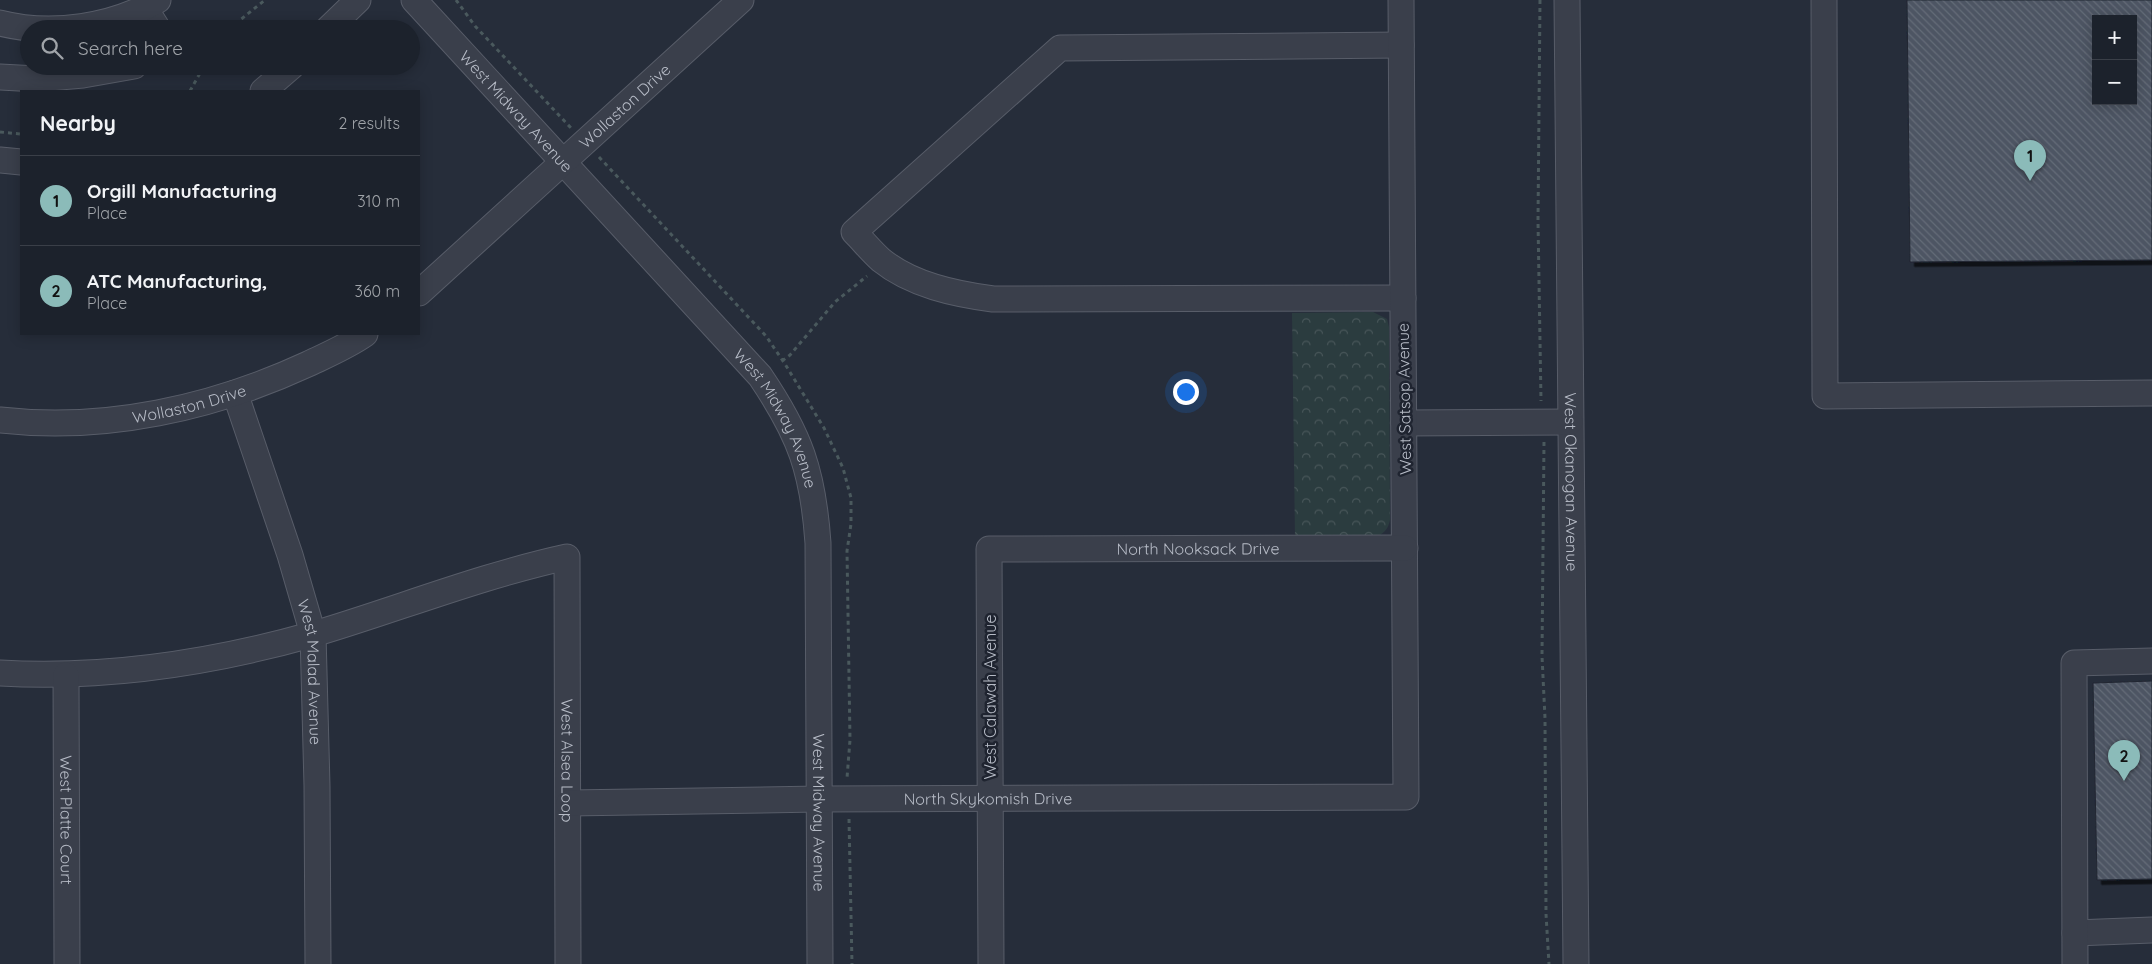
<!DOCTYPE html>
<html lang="en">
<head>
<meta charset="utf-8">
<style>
  :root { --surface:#1c222c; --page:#292f38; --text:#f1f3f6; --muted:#a0a4a9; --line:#3a3f48; --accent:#8bbbb9 }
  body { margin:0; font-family:Quicksand,sans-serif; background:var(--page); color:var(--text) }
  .controls { position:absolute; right:15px; top:15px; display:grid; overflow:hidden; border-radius:0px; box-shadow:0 2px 12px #0003 }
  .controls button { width:45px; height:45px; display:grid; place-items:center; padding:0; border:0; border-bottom:1px solid var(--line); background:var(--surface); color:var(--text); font:25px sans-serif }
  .you { position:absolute; left:1185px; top:391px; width:18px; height:18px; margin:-12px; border:4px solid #fff; border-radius:50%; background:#1a73e8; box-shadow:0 0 0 8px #1a73e833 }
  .badge { display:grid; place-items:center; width:32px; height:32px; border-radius:50%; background:var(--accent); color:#111; font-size:16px; font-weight:700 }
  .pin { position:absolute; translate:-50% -41px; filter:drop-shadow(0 1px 2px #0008) }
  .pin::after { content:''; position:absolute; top:26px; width:18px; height:15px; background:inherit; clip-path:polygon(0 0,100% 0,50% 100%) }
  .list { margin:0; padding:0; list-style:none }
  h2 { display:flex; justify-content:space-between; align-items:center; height:65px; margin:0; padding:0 20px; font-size:21px }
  h2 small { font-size:16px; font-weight:400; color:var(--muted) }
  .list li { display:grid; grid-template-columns:32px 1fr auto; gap:15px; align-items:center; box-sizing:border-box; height:90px; padding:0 20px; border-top:1px solid var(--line) }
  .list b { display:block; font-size:19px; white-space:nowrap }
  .list p { margin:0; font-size:16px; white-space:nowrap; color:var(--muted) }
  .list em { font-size:16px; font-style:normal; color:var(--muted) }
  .icon { flex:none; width:28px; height:28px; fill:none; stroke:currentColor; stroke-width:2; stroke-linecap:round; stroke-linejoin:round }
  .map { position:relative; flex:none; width:2152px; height:964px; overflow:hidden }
  .search { position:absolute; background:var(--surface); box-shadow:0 2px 12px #0003; left:20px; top:20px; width:400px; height:55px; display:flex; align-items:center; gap:12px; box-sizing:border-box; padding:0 18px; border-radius:28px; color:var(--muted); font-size:19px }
  .panel { position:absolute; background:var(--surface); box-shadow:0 2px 12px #0003; left:20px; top:90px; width:400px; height:245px; border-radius:0px }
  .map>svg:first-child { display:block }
  .park { fill:url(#park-crowns) }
  .building { fill:url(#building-back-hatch); stroke:#212632; fill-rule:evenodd; filter:url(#shadow) }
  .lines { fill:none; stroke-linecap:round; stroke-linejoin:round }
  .minor-casing { stroke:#585d69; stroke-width:27 }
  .path { stroke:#4a595d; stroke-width:3; stroke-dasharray:4 4; stroke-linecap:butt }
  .minor { stroke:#3a3f4b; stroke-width:25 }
  .labels { text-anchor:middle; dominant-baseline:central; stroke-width:5; stroke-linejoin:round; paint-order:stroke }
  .street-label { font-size:16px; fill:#b6bbc6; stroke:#1f2430 }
</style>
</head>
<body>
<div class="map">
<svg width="2152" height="964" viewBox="0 0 2152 964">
  <defs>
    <pattern id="park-crowns" width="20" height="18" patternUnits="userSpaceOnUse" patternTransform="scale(1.25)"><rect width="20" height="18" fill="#2b3c3f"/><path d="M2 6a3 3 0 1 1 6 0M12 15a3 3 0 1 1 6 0" fill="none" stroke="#485659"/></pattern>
    <pattern id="building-back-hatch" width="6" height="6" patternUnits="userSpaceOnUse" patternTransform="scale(1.25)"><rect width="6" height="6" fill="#4d5563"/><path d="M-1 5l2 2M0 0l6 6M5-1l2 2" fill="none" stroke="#646c78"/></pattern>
    <filter id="shadow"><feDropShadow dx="4.5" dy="4.5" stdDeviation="0" flood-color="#0009"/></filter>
  </defs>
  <rect width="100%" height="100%" fill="#262d3a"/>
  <path class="park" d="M 1373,312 L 1387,319 L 1389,327 L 1390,520 C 1388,529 1385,532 1377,537 L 1295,537 L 1292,313 Z"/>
  <path class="building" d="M 1907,0 L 2152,0 L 2152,260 L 1910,262 ZM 2096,19 L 2133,19 L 2133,101 L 2096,101 Z
    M 2152,681 L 2152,879 L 2097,880 L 2093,683 Z"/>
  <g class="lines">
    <g class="minor-casing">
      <g id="minor">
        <path id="s1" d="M 414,0 L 760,376 C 800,435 813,471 818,543 L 820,964"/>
        <path id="s2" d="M 1567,0 L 1576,964"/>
        <path d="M 1824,0 L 1825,396 L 2152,393"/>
        <path d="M 145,8 L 158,29"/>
        <path d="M 0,23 C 51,36 114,27 158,0"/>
        <path d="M 328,29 L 358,0"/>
        <path d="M 1401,45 L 1060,48 L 854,232 C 863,241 871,251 881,260 C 912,285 955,294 993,299 L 1403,298"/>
        <path d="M 0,77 L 37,79 L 83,75 L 134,66"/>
        <path d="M 263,91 L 292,66"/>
        <path d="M 0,160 L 21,162"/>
        <path id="s3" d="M 419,293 L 741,0"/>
        <path id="s4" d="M 235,393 L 290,555 L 313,634 L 317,786 L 318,964"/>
        <path id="s5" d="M 0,420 C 105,432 213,408 308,364 C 327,355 348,346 365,334"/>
        <path d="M 1404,423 L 1570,422"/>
        <path id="s6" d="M 0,673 C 106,679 211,663 314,634 C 398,609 480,576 567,557 L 568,964"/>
        <path id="s7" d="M 66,675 L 67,964"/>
        <path id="s8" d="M 569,803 L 819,799 L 1406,797 L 1401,0"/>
        <path d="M 2075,933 L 2152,930"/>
        <path id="s9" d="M 991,964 L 989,549 L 1405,548"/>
        <path d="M 2075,964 L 2074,663 L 2152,661"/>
      </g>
    </g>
    <path class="path" d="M 456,0 L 475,26 L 571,128
      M 1540,0 L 1538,221 L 1541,401
      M 229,29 L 265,0
      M 190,91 L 204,66
      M 0,132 L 21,134
      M 599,157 L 766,336 L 785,364 L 824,428 L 843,468 L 851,498 L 851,524 L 847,551 L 850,740 L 847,778
      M 782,361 L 790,355 L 835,302 L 867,276
      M 1544,442 L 1542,656 L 1545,718 L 1546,914 L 1549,964
      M 849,819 L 852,964"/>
    <use href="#minor" class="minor"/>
  </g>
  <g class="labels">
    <g class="street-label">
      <text stroke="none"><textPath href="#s3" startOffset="278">Wollaston Drive</textPath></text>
      <text stroke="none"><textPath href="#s1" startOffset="151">West Midway Avenue</textPath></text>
      <text transform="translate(1404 399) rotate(-91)">West Satsop Avenue</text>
      <text stroke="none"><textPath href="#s5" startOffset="191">Wollaston Drive</textPath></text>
      <text stroke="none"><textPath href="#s1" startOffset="556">West Midway Avenue</textPath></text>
      <text stroke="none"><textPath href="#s2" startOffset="482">West Okanogan Avenue</textPath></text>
      <text stroke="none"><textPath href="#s9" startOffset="624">North Nooksack Drive</textPath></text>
      <text stroke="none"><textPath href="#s4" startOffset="291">West Malad Avenue</textPath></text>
      <text transform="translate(990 697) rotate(-90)">West Calawah Avenue</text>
      <text stroke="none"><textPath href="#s6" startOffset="786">West Alsea Loop</textPath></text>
      <text stroke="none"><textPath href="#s8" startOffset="419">North Skykomish Drive</textPath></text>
      <text stroke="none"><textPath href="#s1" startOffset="960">West Midway Avenue</textPath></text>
      <text stroke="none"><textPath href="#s7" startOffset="145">West Platte Court</textPath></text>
    </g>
  </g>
</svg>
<div class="controls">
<button>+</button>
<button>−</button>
</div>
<div class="you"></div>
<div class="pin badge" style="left:2030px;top:181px">1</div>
<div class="pin badge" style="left:2124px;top:781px">2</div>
<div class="search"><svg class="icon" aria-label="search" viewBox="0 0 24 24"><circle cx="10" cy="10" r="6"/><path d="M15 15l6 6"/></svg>Search here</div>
<section class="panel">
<h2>Nearby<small>2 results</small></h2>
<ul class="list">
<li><span class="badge">1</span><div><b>Orgill Manufacturing</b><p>Place</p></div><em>310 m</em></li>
<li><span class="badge">2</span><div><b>ATC Manufacturing,</b><p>Place</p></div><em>360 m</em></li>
</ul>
</section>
</div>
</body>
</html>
